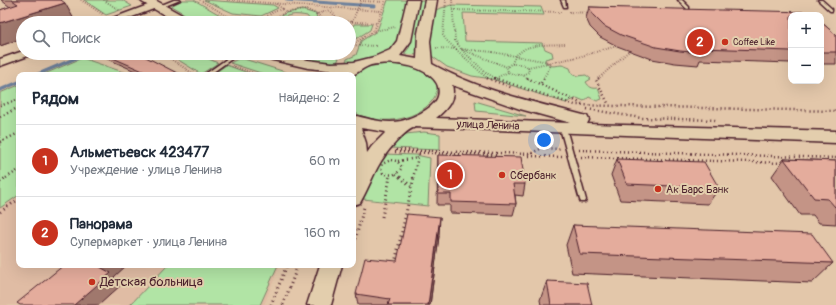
<!DOCTYPE html>
<html lang="ru">
<head>
<meta charset="utf-8">
<style>
  :root { --surface:#fff; --page:#f2f2f3; --text:#1f2937; --muted:#747a83; --line:#e0e1e3; --accent:#c8321e }
  body { margin:0; font-family:Pangolin,sans-serif; background:var(--page); color:var(--text) }
  .controls { position:absolute; right:12px; top:12px; display:grid; overflow:hidden; border-radius:8px; box-shadow:0 4px 16px #0002 }
  .controls button { width:36px; height:36px; display:grid; place-items:center; padding:0; border:0; border-bottom:1px solid var(--line); background:var(--surface); color:var(--text); font:20px sans-serif }
  .you { position:absolute; left:544px; top:140px; width:14px; height:14px; margin:-10px; border:3px solid #fff; border-radius:50%; background:#1a73e8; box-shadow:0 0 0 6px #1a73e833 }
  .badge { display:grid; place-items:center; width:26px; height:26px; border-radius:50%; background:var(--accent); color:#fff; font-size:13px; font-weight:700 }
  .pin { position:absolute; translate:-50% -50%; border:2px solid #fff; box-shadow:0 1px 4px #0006 }
  .list { margin:0; padding:0; list-style:none }
  h2 { display:flex; justify-content:space-between; align-items:center; height:52px; margin:0; padding:0 16px; font-size:17px }
  h2 small { font-size:13px; font-weight:400; color:var(--muted) }
  .list li { display:grid; grid-template-columns:26px 1fr auto; gap:12px; align-items:center; box-sizing:border-box; height:72px; padding:0 16px; border-top:1px solid var(--line) }
  .list b { display:block; font-size:15px; white-space:nowrap }
  .list p { margin:0; font-size:13px; white-space:nowrap; color:var(--muted) }
  .list em { font-size:13px; font-style:normal; color:var(--muted) }
  .icon { flex:none; width:22px; height:22px; fill:none; stroke:currentColor; stroke-width:2; stroke-linecap:round; stroke-linejoin:round }
  .map { position:relative; flex:none; width:836px; height:305px; overflow:hidden }
  .search { position:absolute; background:var(--surface); box-shadow:0 4px 16px #0002; left:16px; top:16px; width:340px; height:44px; display:flex; align-items:center; gap:10px; box-sizing:border-box; padding:0 14px; border-radius:22px; color:var(--muted); font-size:15px }
  .panel { position:absolute; background:var(--surface); box-shadow:0 4px 16px #0002; left:16px; top:72px; width:340px; height:196px; border-radius:8px }
  .map>svg:first-child { display:block }
  .built { fill:#e0bca4 }
  .green { fill:#b1e4a5; stroke:#7e8268 }
  .lines { fill:none; stroke-linecap:round; stroke-linejoin:round }
  .stream-far1 { stroke:#6d809b; stroke-width:3 }
  .stream { stroke:#6d809b; stroke-width:3.5 }
  .lane-casing { stroke:#4a1f2b; stroke-width:3 }
  .street-casing { stroke:#4a1f2b; stroke-width:3 }
  .secondary-casing { stroke:#4a1f2b; stroke-width:3 }
  .path-far2 { stroke:#4a1f2b; stroke-width:2; stroke-dasharray:0.5 2; stroke-linecap:butt }
  .path-far1 { stroke:#4a1f2b; stroke-width:2.5; stroke-dasharray:1 3; stroke-linecap:butt }
  .path { stroke:#4a1f2b; stroke-width:3; stroke-dasharray:1 3.5; stroke-linecap:butt }
  .lane { fill:#e3cead; fill-rule:evenodd }
  .street { fill:#e3cead; fill-rule:evenodd }
  .secondary { fill:#e3cead; fill-rule:evenodd }
  .wall { fill:#c49486; stroke:#4a1f2b }
  .shaded-wall { fill:#a0786d; stroke:#4a1f2b }
  .building { fill:#e4ac9c; stroke:#4a1f2b }
  .poi-dot { fill:#c8321e; stroke:#e3cead; stroke-width:1.5 }
  .labels { text-anchor:middle; dominant-baseline:central; stroke-width:4; stroke-linejoin:round; paint-order:stroke }
  .far-poi-label { font-size:9px; fill:#4a1f2b; stroke:#e3cead; text-anchor:start }
  .street-label { font-size:11px; fill:#4a1f2b; stroke:#e3cead }
  .poi-label { font-size:11px; fill:#4a1f2b; stroke:#e3cead; text-anchor:start }
  .near-poi-label { font-size:13px; fill:#4a1f2b; stroke:#e3cead; text-anchor:start }
</style>
</head>
<body>
<div class="map">
<svg width="836" height="305" viewBox="0 0 836 305">
  <rect width="100%" height="100%" fill="#e3c7aa"/>
  <filter id="ink" filterUnits="userSpaceOnUse"><feTurbulence type="fractalNoise" baseFrequency=".025" numOctaves="2"/><feDisplacementMap in="SourceGraphic" scale="8" xChannelSelector="R" yChannelSelector="G"/><feConvolveMatrix kernelMatrix="1 2 1 2 8 2 1 2 1" color-interpolation-filters="sRGB"/></filter>
  <g filter="url(#ink)">
    <path class="built" d="M 19,84 L 19,265 L 280,265 L 264,305 L 0,305 L 0,92 Z"/>
    <path class="green" d="M 84,0 L 122,0 L 132,6 L 106,15 Z
      M 182,0 L 194,0 L 234,23 L 200,23 L 171,6 Z
      M 204,0 L 273,5 L 278,8 L 261,16 L 233,13 Z
      M 388,0 L 408,0 C 405,12 404,27 399,39 C 391,58 363,61 345,63 L 347,59 L 356,55 L 361,41 L 377,31 Z
      M 419,0 L 425,0 L 416,48 L 417,55 L 404,54 L 409,48 Z
      M 451,5 L 541,7 L 544,15 L 463,13 L 465,41 L 542,43 L 545,49 L 552,52 L 553,57 L 545,59 C 546,68 554,66 561,65 C 564,65 567,67 570,68 L 572,73 L 577,76 L 586,75 L 591,79 L 586,82 C 589,87 592,89 598,88 L 602,99 L 597,101 L 589,97 L 584,101 L 577,98 L 566,103 L 492,79 L 472,76 L 447,67 L 433,57 L 429,51 L 435,10 Z
      M 302,10 L 316,14 L 317,19 L 310,20 L 307,16 C 302,15 296,14 291,15 C 285,16 281,19 275,19 L 286,13 Z
      M 354,24 L 372,24 L 370,30 L 349,43 L 349,36 Z
      M 167,53 L 195,53 L 218,63 L 201,74 Z
      M 276,53 L 331,53 L 339,58 L 336,65 L 319,64 Z
      M 82,58 L 132,75 L 42,75 Z
      M 238,59 L 244,59 L 295,75 L 267,75 L 230,63 Z
      M 394,63 C 485,74 412,144 353,112 L 353,75 L 351,75 L 366,67 Z
      M 226,65 L 254,75 L 212,75 Z
      M 19,85 L 19,195 L 0,208 L 0,93 Z
      M 475,101 L 526,116 L 476,111 Z
      M 424,132 L 440,134 L 440,150 L 389,148 L 406,134 Z
      M 381,154 L 416,155 L 430,158 L 428,206 L 363,199 L 371,167 Z
      M 168,265 L 278,265 L 260,305 L 130,305 Z"/>
    <g class="lines">
      <path class="stream-far1" d="M 287,0 L 374,6
        M 36,75 L 88,53"/>
      <path class="stream" d="M 0,90 L 19,82"/>
      <g class="lane-casing">
        <path id="lane" d="M 174,0 L 180,0 L 160,8 L 157,7 Z
          M 561,0 L 565,0 L 566,7 L 564,7 Z
          M 678,0 L 682,0 L 689,7 L 689,9 L 687,9 Z
          M 818,0 L 822,0 L 832,9 L 832,11 L 830,11 Z
          M 235,53 L 240,53 L 209,75 L 204,75 Z
          M 563,126 L 566,128 L 586,200 L 585,202 L 581,202 L 580,200 L 560,128 Z"/>
      </g>
      <g class="street-casing">
        <path id="street" d="M 156,2 L 160,5 L 159,7 L 116,23 L 103,23 L 105,21 Z
          M 23,51 L 23,53 L 32,53 L 31,55 L 0,66 L 0,59 Z"/>
      </g>
      <g class="secondary-casing">
        <path id="secondary" d="M 140,0 L 155,0 L 191,20 L 193,23 L 178,23 L 142,2 Z
          M 407,0 L 419,0 L 411,41 L 400,56 L 417,59 L 418,33 L 425,0 L 437,0 L 430,41 L 432,64 C 480,91 534,102 587,116 L 589,120 L 587,124 L 836,131 L 836,143 L 415,127 C 407,130 402,136 396,142 C 376,163 373,180 360,203 L 353,205 L 353,115 C 369,119 384,124 401,121 C 412,118 431,110 437,99 C 446,79 419,67 404,65 C 394,63 381,63 371,65 C 364,67 358,73 352,75 C 347,76 339,75 334,75 L 336,71 L 308,68 L 256,56 L 254,53 L 278,53 L 308,60 L 331,63 L 354,62 L 374,57 L 390,50 L 397,41 ZM 452,85 L 520,109 L 571,123 L 436,118 C 447,109 456,99 452,85 ZM 361,128 L 386,132 L 372,146 L 367,153 L 366,143 Z
          M 320,265 L 342,265 L 331,305 L 307,305 Z"/>
      </g>
      <path class="path-far2" d="M 81,0 L 104,15
        M 104,0 L 119,10
        M 200,0 L 239,23
        M 227,0 L 381,11
        M 446,0 L 443,35 L 446,40 L 488,79
        M 452,0 L 455,40 L 461,49 L 492,52 L 549,62 L 551,65 L 543,79
        M 283,9 L 286,12 L 307,10 L 317,14 L 330,10 L 335,16 L 334,23
        M 453,10 L 562,12
        M 569,12 L 590,13
        M 317,14 L 321,18 L 321,23
        M 226,16 L 265,18 L 273,12 L 283,9 L 276,4
        M 198,17 L 208,23
        M 265,18 L 273,19 L 286,12
        M 335,21 L 377,23
        M 88,23 L 98,19
        M 228,23 L 234,20
        M 256,23 L 261,17
        M 271,23 L 273,19
        M 349,29 L 361,1 L 385,2
        M 374,31 L 395,27
        M 349,45 L 378,46
        M 436,48 L 457,49
        M 349,49 L 351,45 L 374,31 L 386,0
        M 162,53 L 195,75
        M 200,53 L 216,60
        M 512,64 L 521,64 L 528,67 L 529,72 C 521,76 516,76 508,72 L 507,67 L 512,63 L 516,55 L 526,48 L 539,45 L 565,44
        M 232,66 L 260,75
        M 528,67 L 578,57 L 617,46
        M 524,76 L 529,79
        M 496,78 L 508,72
        M 497,79 L 486,73 L 461,49 L 507,67
        M 598,79 L 629,51"/>
      <path class="path-far1" d="M 487,78 L 513,88
        M 494,78 L 575,105 L 836,111
        M 527,78 L 582,104
        M 599,78 L 596,80 L 609,105
        M 541,83 L 544,78
        M 0,106 L 19,99
        M 587,109 L 641,118 L 716,120
        M 0,117 L 19,107
        M 0,142 L 19,133
        M 396,150 L 530,154 L 542,148 L 560,149
        M 579,150 L 836,158
        M 395,152 L 498,155
        M 529,156 L 562,157
        M 581,157 L 784,163
        M 391,160 L 397,161 L 402,167 C 398,175 391,176 383,173 L 381,168 L 382,164 Z
        M 398,161 L 418,158
        M 396,174 L 401,178
        M 6,178 L 19,170
        M 389,178 L 390,175
        M 413,178 L 419,153"/>
      <path class="path" d="M 400,177 L 411,186
        M 0,182 L 7,177
        M 0,212 L 19,199
        M 382,217 L 390,177
        M 353,248 L 364,207
        M 395,263 L 414,177
        M 271,305 L 287,265
        M 283,305 L 298,265"/>
      <use href="#lane" class="lane"/>
      <use href="#street" class="street"/>
      <use href="#secondary" class="secondary"/>
    </g>
    <path class="wall" d="M 1,0 L 61,0 L 75,21 L 69,23 L 23,23 L 23,38 L 0,46 L 0,10 L 10,7 Z
      M 589,7 L 791,15 L 791,63 L 700,60 L 698,65 L 675,63 L 652,59 L 617,46 L 600,37 L 590,27 L 586,18 Z
      M 821,22 L 836,35 L 836,64 L 821,64 Z
      M 106,55 L 181,75 L 144,75 L 108,59 Z
      M 438,155 L 525,184 L 523,196 L 515,195 L 516,204 L 513,215 L 450,213 L 450,205 L 437,205 Z
      M 617,159 L 719,188 L 708,204 L 620,200 L 611,175 Z
      M 784,159 L 836,161 L 836,224 L 819,223 L 813,215 L 800,215 L 772,176 Z
      M 573,225 L 833,263 L 812,283 L 572,273 L 566,245 Z
      M 439,236 L 430,305 L 358,305 L 356,294 Z
      M 547,281 L 592,305 L 541,305 L 540,300 Z"/>
    <path class="shaded-wall" d="M 65,3 L 75,21 L 69,23 L 23,23 L 23,38 L 0,46 L 0,23 Z
      M 440,217 L 439,236 L 430,305 L 428,305 Z
      M 103,265 L 127,265 L 114,277 L 121,285 L 99,305 L 74,305 L 100,267 Z"/>
    <path class="building" d="M 12,0 L 61,0 L 65,3 L 0,23 L 0,10 L 18,4 Z
      M 589,7 L 809,12 L 813,15 L 791,15 L 791,51 L 700,48 L 703,53 L 680,51 L 656,47 L 621,35 L 604,26 L 593,15 Z
      M 821,22 L 836,35 L 836,52 L 821,52 Z
      M 108,53 L 138,53 L 181,75 L 152,75 L 106,55 Z
      M 438,155 L 521,157 L 525,184 L 513,184 L 516,204 L 451,202 L 451,194 L 438,194 Z
      M 617,159 L 704,162 L 719,188 L 627,184 Z
      M 784,159 L 836,161 L 836,207 L 835,207 L 828,199 L 814,198 Z
      M 407,214 L 440,217 L 428,305 L 388,305 L 390,299 L 356,294 L 365,258 L 397,261 Z
      M 573,225 L 812,234 L 833,263 L 580,254 Z
      M 64,265 L 103,265 L 100,267 L 111,273 L 74,305 L 20,305 L 17,303 Z
      M 547,281 L 587,283 L 592,305 L 551,305 Z"/>
  </g>
  <g class="poi-dot">
    <circle cx="725" cy="42" r="4"/>
    <circle cx="502" cy="175" r="4"/>
    <circle cx="658" cy="189" r="4"/>
    <circle cx="92" cy="282" r="4"/>
  </g>
  <g class="labels">
    <g class="far-poi-label">
      <text x="733" y="42">Coffee Like</text>
    </g>
    <g class="street-label">
      <text transform="translate(488 125) rotate(2)">улица Ленина</text>
    </g>
    <g class="poi-label">
      <text x="510" y="175">Сбербанк</text>
      <text x="666" y="189">Ак Барс Банк</text>
    </g>
    <g class="near-poi-label">
      <text x="100" y="282">Детская больница</text>
    </g>
  </g>
</svg>
<div class="controls">
<button>+</button>
<button>−</button>
</div>
<div class="you"></div>
<div class="pin badge" style="left:450px;top:175px">1</div>
<div class="pin badge" style="left:700px;top:42px">2</div>
<div class="search"><svg class="icon" aria-label="search" viewBox="0 0 24 24"><circle cx="10" cy="10" r="6"/><path d="M15 15l6 6"/></svg>Поиск</div>
<section class="panel">
<h2>Рядом<small>Найдено: 2</small></h2>
<ul class="list">
<li><span class="badge">1</span><div><b>Альметьевск 423477</b><p>Учреждение · улица Ленина</p></div><em>60 m</em></li>
<li><span class="badge">2</span><div><b>Панорама</b><p>Супермаркет · улица Ленина</p></div><em>160 m</em></li>
</ul>
</section>
</div>
</body>
</html>
